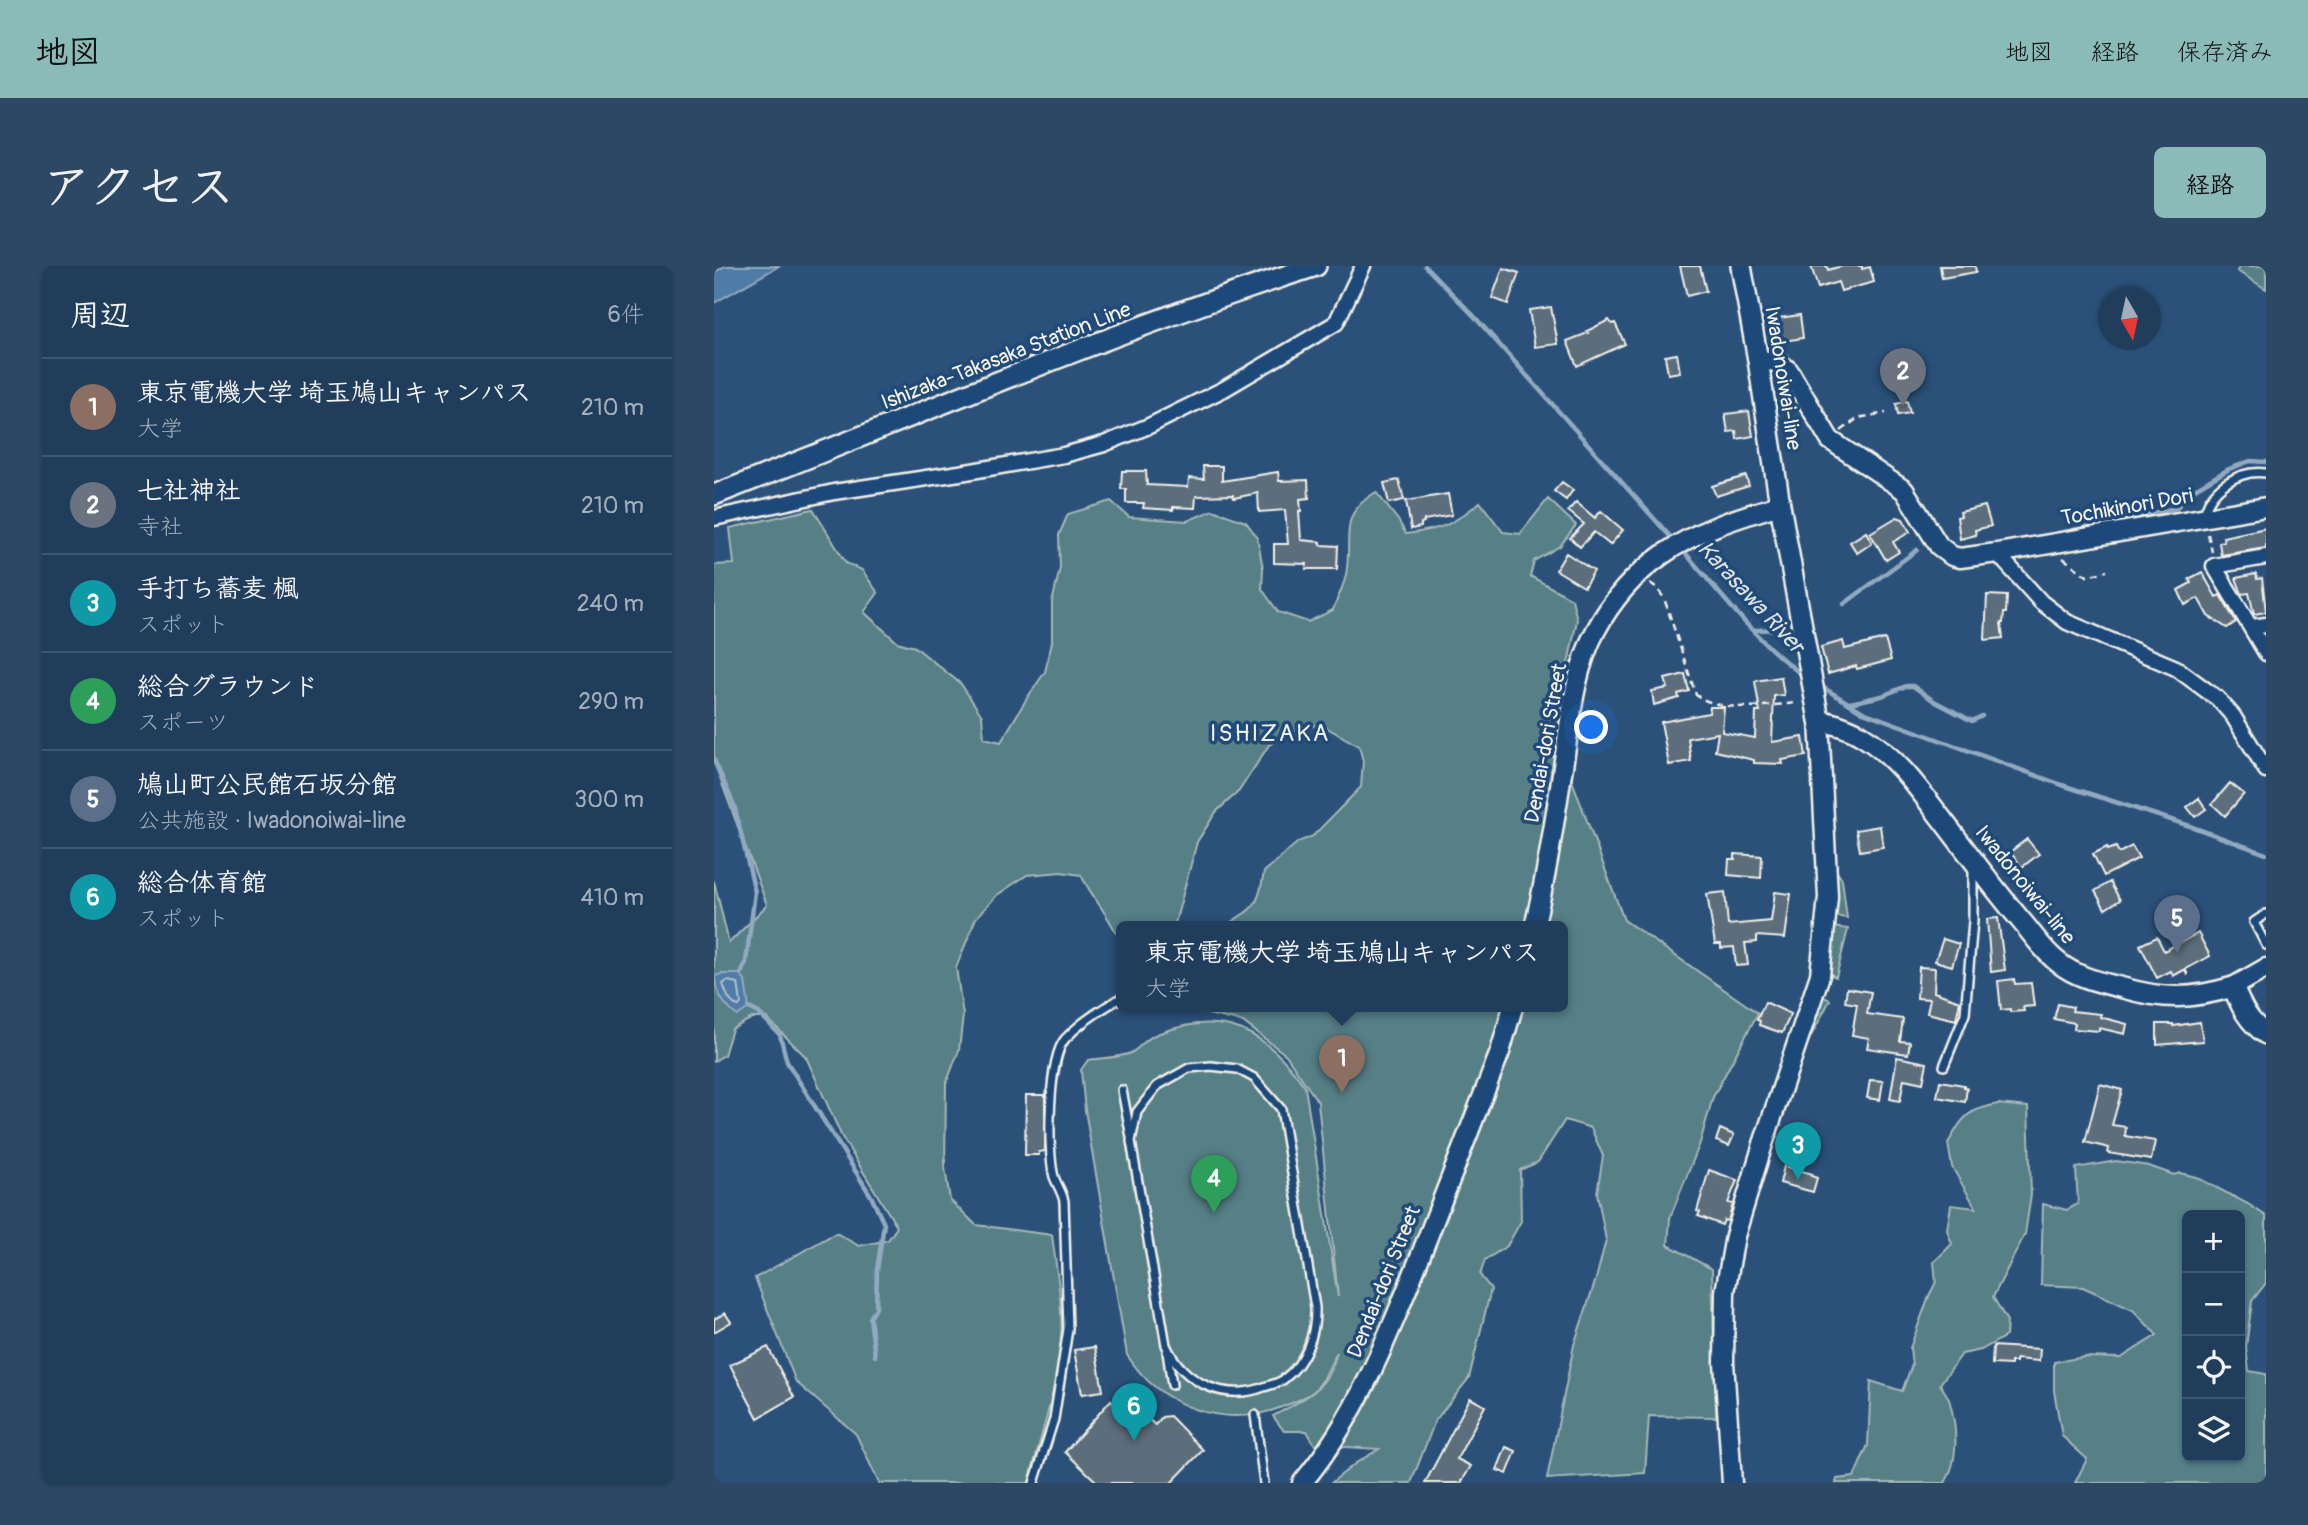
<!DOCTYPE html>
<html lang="ja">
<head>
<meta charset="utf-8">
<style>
  :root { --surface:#203d5c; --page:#2d4865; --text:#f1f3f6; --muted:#a2aebb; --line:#3d5672; --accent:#8bbbb9 }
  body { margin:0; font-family:Pangolin,"Klee One",sans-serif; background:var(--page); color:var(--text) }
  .controls { position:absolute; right:21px; bottom:21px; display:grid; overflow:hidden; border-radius:10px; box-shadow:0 2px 5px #0004 }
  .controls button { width:63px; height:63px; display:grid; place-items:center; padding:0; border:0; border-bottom:2px solid var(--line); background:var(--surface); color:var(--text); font:35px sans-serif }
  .compass { position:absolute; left:1384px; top:21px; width:63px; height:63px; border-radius:50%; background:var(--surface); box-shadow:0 2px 5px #0004; rotate:171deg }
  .you { position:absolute; left:878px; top:462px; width:24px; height:24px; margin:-18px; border:5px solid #fff; border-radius:50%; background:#1a73e8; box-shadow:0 0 0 10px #1a73e833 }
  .badge { display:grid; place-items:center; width:46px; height:46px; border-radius:50%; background:var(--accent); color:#fff; font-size:23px; font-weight:700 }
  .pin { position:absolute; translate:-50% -58px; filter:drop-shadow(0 2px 4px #0008) }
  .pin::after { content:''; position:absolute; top:37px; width:24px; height:21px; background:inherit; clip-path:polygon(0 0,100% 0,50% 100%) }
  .popup { position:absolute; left:402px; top:655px; width:452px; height:91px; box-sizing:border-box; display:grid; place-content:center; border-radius:10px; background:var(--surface); filter:drop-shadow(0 2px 5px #0005); font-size:23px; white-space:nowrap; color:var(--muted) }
  .popup b { font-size:26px; color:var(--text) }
  .popup::after { content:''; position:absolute; left:50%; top:100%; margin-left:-14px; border:14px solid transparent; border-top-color:var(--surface) }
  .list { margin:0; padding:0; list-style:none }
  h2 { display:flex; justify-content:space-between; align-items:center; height:91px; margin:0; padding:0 28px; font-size:30px }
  h2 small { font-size:23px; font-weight:400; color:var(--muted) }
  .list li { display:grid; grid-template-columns:46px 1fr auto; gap:21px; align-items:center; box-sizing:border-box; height:98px; padding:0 28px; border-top:2px solid var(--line) }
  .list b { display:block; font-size:26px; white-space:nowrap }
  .list p { margin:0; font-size:23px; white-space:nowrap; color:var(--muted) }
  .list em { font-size:23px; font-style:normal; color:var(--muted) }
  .icon { flex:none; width:38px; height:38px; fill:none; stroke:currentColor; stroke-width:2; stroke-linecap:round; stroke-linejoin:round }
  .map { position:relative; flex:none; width:1552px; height:1217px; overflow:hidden; border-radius:10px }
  header { display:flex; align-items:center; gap:42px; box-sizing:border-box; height:98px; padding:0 35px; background:var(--accent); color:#111 }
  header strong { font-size:33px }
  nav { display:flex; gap:38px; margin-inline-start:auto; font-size:24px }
  .intro { display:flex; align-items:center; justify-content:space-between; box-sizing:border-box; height:168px; padding:0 42px }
  h1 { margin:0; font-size:49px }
  .button { padding:18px 32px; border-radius:10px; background:var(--accent); color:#111; font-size:24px; font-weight:700 }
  main { display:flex; gap:42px; padding:0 42px }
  aside { flex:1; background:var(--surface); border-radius:10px; box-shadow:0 2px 5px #0004 }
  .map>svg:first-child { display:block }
  .green { fill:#577f86; stroke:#a6b8b7; stroke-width:2; fill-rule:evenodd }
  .water { fill:#507ba6; stroke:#92aac0; stroke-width:2 }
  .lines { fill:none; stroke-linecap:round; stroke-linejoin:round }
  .shore { stroke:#b2c2ce; stroke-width:2 }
  .stream { stroke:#92aac0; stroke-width:4.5 }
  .building { fill:#5c6d7c; stroke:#f4f1e8; stroke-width:2 }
  .service-casing { stroke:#f4f1e8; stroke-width:12 }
  .minor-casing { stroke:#f4f1e8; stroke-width:19 }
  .tertiary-casing { stroke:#f4f1e8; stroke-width:23 }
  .secondary-casing { stroke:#f4f1e8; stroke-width:24 }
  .path { stroke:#f4f1e8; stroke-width:2.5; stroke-dasharray:7 5; stroke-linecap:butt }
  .service { stroke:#1f4a7a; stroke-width:7 }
  .minor { stroke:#1f4a7a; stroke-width:14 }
  .tertiary { stroke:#1f4a7a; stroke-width:18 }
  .secondary { stroke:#1f4a7a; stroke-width:19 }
  .labels { text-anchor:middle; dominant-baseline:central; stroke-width:7; stroke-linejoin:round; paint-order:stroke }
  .street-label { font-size:21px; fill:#f4f1e8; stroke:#1f4a7a }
  .water-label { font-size:23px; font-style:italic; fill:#dbdfde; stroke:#1f4a7a }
  .quarter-label { font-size:24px; letter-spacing:2px; fill:#f4f1e8; stroke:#1f4a7a }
</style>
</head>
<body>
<header>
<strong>地図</strong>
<nav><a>地図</a><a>経路</a><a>保存済み</a></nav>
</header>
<div class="intro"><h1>アクセス</h1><a class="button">経路</a></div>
<main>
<aside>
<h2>周辺<small>6件</small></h2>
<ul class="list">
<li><span class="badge" style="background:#8d6e63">1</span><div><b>東京電機大学 埼玉鳩山キャンパス</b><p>大学</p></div><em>210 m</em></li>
<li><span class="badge" style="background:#6b7280">2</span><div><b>七社神社</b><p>寺社</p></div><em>210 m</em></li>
<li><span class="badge" style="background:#0f9aa8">3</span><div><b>手打ち蕎麦 楓</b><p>スポット</p></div><em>240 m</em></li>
<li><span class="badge" style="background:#2e9e5b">4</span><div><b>総合グラウンド</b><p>スポーツ</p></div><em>290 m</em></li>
<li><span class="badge" style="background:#5c6f8a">5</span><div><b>鳩山町公民館石坂分館</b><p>公共施設 · Iwadonoiwai-line</p></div><em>300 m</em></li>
<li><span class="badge" style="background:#0f9aa8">6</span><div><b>総合体育館</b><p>スポット</p></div><em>410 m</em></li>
</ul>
</aside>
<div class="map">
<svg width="1552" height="1217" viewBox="0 0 1552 1217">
  <rect width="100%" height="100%" fill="#2b517a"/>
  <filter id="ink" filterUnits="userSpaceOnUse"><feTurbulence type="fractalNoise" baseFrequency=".0143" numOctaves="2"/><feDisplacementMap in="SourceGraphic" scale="14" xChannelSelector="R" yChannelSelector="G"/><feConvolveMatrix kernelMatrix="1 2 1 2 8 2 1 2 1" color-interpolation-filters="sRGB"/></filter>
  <g filter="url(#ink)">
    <path class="green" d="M 1526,0 L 1552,0 L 1552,23 L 1523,5 Z
      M 662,226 L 684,254 L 692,268 C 728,263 737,260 766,236 L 789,266 L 806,268 L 834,233 L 862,259 L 846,280 L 820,295 L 816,310 L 858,333 L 863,354 L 840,466 L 910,654 L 1044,747 L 999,831 L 986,877 L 956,952 L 954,979 L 998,1003 L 1002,1151 L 935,1150 L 931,1207 L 833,1213 L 860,1079 L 882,1013 L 892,974 L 883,927 L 889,890 L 877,862 L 851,854 L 824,896 L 806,904 L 807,955 L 793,980 L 771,994 L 766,1009 L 777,1023 L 755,1112 L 721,1155 L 697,1217 L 617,1217 L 642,1197 L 665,1183 L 601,1179 L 593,1165 L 570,1165 L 559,1150 C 592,1132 613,1125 623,1086 C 616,1098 611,1114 601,1124 C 594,1131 578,1137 568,1141 C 510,1164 446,1141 413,1089 L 371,844 L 367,804 L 374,794 C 386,792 405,792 417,787 C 426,782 432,772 443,768 C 509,742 553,765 591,821 L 624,1031 L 604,836 L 572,789 L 529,756 L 490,747 L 485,741 L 848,741 L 848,661 L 510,661 C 540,640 544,644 550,606 L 584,576 L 599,570 L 647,521 L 649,495 L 645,480 L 606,458 L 575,467 L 555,479 L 525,525 L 502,546 L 483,576 L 460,661 L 407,661 L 407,677 C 397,652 379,633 367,609 L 347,606 L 313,609 L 283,629 L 262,652 L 242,702 L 249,749 L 245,784 L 232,818 L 231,902 L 236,934 L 262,959 L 338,969 C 342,1002 349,1037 347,1070 C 345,1120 326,1169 315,1217 L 165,1217 L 142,1168 L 82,1116 L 41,1012 L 122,967 L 145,980 L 174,974 L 183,961 L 128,871 L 92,791 L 53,752 L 38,752 L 18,763 L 10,789 L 0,795 L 0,615 L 15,677 L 53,639 L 0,496 L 0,299 L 20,298 L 16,262 L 99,243 L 132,297 L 148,304 L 164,327 L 150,346 L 183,376 L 201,381 L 247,418 L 268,450 L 270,472 L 287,476 L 313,432 L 331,406 L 338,376 L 338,337 L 346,302 L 345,269 L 354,248 L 397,235 L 415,251 L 473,255 L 499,244 L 532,256 L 543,271 L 549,302 L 548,323 L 564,346 L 594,356 L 619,344 C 623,334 628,323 631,313 C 641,274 620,251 662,226 Z
      M 1119,601 L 1128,613 L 1133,652 L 1119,650 Z
      M 1118,661 L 1134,663 L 1122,711 L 1111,706 Z
      M 1108,730 L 1116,734 L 1094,776 Z
      M 1284,838 L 1314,841 L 1317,929 L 1311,968 L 1279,1031 L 1293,1055 L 1292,1070 L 1267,1084 L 1248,1088 L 1226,1118 C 1229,1124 1235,1130 1236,1137 C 1243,1162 1245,1194 1231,1217 L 1122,1217 L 1123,1213 L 1140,1211 L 1154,1179 L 1157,1115 L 1188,1125 L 1198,1099 L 1196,1082 L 1215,1030 L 1222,1016 L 1220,996 L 1238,978 L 1233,964 L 1237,939 L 1262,942 L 1238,901 L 1234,877 C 1251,849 1251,845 1284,838 Z
      M 1402,895 L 1435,900 L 1460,909 L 1466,907 L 1482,911 L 1534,938 L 1552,950 L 1552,1017 L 1538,1035 L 1532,1081 L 1535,1105 L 1552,1108 L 1552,1217 L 1361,1217 L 1373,1193 L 1348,1170 L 1340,1125 L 1340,1096 L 1371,1091 L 1407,1092 L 1443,1069 L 1419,1044 L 1369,1021 L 1327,1019 L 1329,938 L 1353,944 L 1364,938 L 1362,902 ZM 1473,949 L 1526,949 L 1526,1191 L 1473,1191 Z"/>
    <path class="water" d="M 11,0 L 65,0 L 0,37 L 0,6 Z
      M 7,708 L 27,708 L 31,715 L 35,742 L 23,750 C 11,740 1,727 1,710 Z"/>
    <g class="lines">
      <path class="shore" d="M 13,715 L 24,717 L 27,737 L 25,740 C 16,739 12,727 9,718 Z"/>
      <path class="stream" d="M 711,0 L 759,49 L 961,276
        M 1360,264 L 1462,242 L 1481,223 L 1515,203 L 1536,195 L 1552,196
        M 967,282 C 1003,323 1047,382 1092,411
        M 1130,338 L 1203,284
        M 1041,364 L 1071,363
        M 1105,419 L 1149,446 L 1348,519 L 1476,560 L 1552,588
        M 1136,437 L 1168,430 L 1192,420 L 1199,420 L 1220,435 L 1258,455 L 1268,450
        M 0,494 L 20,539 L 41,626 L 32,696 L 27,708
        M 35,742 L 45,747 L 66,769 L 73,796 L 157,930 L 170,958 L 163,1004 L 162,1042 L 156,1052 L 161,1090"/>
    </g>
    <path class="building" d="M 966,0 L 986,0 L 992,25 L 973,30 Z
      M 1097,0 L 1113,0 L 1114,4 L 1128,0 L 1148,0 L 1148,3 L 1156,1 L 1160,16 L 1127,25 L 1124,16 L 1104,22 Z
      M 1226,0 L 1261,0 L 1262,6 L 1228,12 Z
      M 789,2 L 805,7 L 794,38 L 778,32 Z
      M 837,41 L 844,78 L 821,81 L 815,44 Z
      M 1086,49 L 1089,72 L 1063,76 L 1063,73 L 1060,73 L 1058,53 Z
      M 895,54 L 898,58 L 901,57 L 911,78 L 863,100 L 853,75 L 874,67 L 873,65 Z
      M 963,88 L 966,106 L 954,108 L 951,90 Z
      M 1193,135 L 1196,147 L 1184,149 L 1182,138 Z
      M 1035,145 L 1039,170 L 1023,173 L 1022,165 L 1014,166 L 1011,148 Z
      M 489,200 L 508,200 L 508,215 L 564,206 L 565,215 L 594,214 L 595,232 L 586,233 L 587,245 L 585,245 L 587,274 L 607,276 L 607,279 L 624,280 L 623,303 L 592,303 L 593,298 L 560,297 L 560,278 L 574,278 L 571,244 L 545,246 L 544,227 L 520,232 L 519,229 L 482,230 L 481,242 L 459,241 L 459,244 L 429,242 L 430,237 L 412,237 L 412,223 L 407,223 L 408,205 L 432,205 L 433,219 L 474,221 L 475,212 L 490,213 Z
      M 1032,210 L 1035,220 L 1002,230 L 998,220 Z
      M 685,214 L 690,234 L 675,237 L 670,217 Z
      M 848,216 L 859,224 L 852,234 L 840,225 Z
      M 734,228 L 738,249 L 710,254 L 710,256 L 707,257 L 707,261 L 697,263 L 692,235 Z
      M 862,236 L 881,252 L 887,245 L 909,264 L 896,279 L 880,266 L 866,281 L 856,272 L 870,258 L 854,245 Z
      M 1271,240 L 1277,260 L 1261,264 L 1262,269 L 1246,273 L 1243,251 L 1247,250 L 1246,246 Z
      M 1183,251 L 1189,253 L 1196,266 L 1179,276 L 1185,286 L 1172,294 L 1156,267 Z
      M 1552,262 L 1552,282 L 1507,289 L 1505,276 L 1510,275 L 1509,271 Z
      M 1152,266 L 1158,277 L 1143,287 L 1136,276 Z
      M 852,287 L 880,305 L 870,321 L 842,304 Z
      M 1488,306 L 1502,331 L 1506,329 L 1522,356 L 1513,362 L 1494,350 L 1484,332 L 1471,339 L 1464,324 L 1477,317 L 1475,313 Z
      M 1542,308 L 1543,313 L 1548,312 L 1552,346 L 1540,348 L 1535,327 L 1528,328 L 1522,312 Z
      M 1273,329 L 1293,330 L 1292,347 L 1290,347 L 1289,357 L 1287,357 L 1289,372 L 1271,374 Z
      M 1171,373 L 1177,394 L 1143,403 L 1142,400 L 1114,408 L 1107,381 L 1129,375 L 1131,383 Z
      M 971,408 L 975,425 L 964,428 L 965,432 L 940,439 L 938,425 L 954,422 L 951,413 Z
      M 1067,411 L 1070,429 L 1060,430 L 1058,476 L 1089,471 L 1092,490 L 1068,494 L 1069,498 L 1040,497 L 1040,494 L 1001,485 L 1004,467 L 974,472 L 977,495 L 955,499 L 947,456 L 995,447 L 996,441 L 1010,441 L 1008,466 L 1041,472 L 1042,446 L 1046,446 L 1041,415 Z
      M 1516,517 L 1530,528 L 1511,550 L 1498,538 Z
      M 1485,532 L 1492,543 L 1481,551 L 1473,541 Z
      M 1166,560 L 1169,581 L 1146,585 L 1142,564 Z
      M 1313,573 L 1325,588 L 1308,601 L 1296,586 Z
      M 1418,580 L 1425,592 L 1390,610 L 1379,588 L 1393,581 L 1394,584 L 1402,581 L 1405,587 Z
      M 1021,588 L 1048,590 L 1047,612 L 1014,609 L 1015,593 L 1021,593 Z
      M 1396,616 L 1406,634 L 1391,643 L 1381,625 Z
      M 1011,626 L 1014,659 L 1057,655 L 1061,626 L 1077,628 L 1071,672 L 1043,670 L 1043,676 L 1031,677 L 1034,699 L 1022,700 L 1020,681 L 1007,682 L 1007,678 L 1001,678 L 993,628 Z
      M 1284,652 L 1291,704 L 1277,706 L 1273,653 Z
      M 1484,667 L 1496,690 L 1459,710 L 1457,705 L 1443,712 L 1426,679 L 1443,671 L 1450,685 Z
      M 1229,673 L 1245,678 L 1238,700 L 1221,695 Z
      M 1205,701 L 1221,702 L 1220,726 L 1246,735 L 1242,754 L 1213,747 L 1216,733 L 1203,732 Z
      M 1300,713 L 1301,718 L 1317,717 L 1320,740 L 1309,741 L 1310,745 L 1296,746 L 1296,743 L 1287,744 L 1284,715 Z
      M 1133,722 L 1157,726 L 1153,748 L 1189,753 L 1186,775 L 1196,776 L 1194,788 L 1153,782 L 1155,772 L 1138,769 L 1143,738 L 1131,736 Z
      M 1051,736 L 1077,748 L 1068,767 L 1045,759 L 1046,755 L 1043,754 Z
      M 1344,738 L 1359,741 L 1358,745 L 1387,748 L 1386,751 L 1413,758 L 1411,768 L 1385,762 L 1385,765 L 1360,763 L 1361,757 L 1340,753 Z
      M 1486,756 L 1489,775 L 1443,779 L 1443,758 L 1459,758 L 1459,760 Z
      M 1183,791 L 1213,797 L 1209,817 L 1190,813 L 1186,835 L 1176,833 Z
      M 1156,814 L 1169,815 L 1166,834 L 1153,832 Z
      M 1226,815 L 1250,819 L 1250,821 L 1253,822 L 1251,836 L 1223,831 Z
      M 1386,818 L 1408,824 L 1398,859 L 1412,861 L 1411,870 L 1441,875 L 1437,894 L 1394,887 L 1395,882 L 1371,876 Z
      M 312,829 L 331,829 L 331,885 L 325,886 L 325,889 L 311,889 Z
      M 1006,863 L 1020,869 L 1015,880 L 1002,875 Z
      M 1070,900 L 1098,908 L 1097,910 L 1103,912 L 1099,926 L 1066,917 Z
      M 995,904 L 1023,914 L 1014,937 L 1019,938 L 1014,955 L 1010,954 L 1008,959 L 984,950 L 986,946 L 983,945 Z
      M 11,1047 L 17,1056 L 0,1066 L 0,1053 Z
      M 1279,1080 L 1326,1083 L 1325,1095 L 1302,1093 L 1302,1096 L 1297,1096 L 1297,1099 L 1278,1098 Z
      M 54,1081 L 80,1131 L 44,1152 L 16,1099 Z
      M 381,1081 L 389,1125 L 368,1128 L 360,1084 Z
      M 756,1132 L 771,1140 L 743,1193 L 757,1200 L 747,1217 L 711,1217 Z
      M 397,1134 L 424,1160 L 432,1151 L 441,1159 L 448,1151 L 456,1150 L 489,1184 L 457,1217 L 384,1217 L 351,1186 Z
      M 792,1181 L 802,1185 L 793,1208 L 783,1204 Z"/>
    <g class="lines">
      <g class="service-casing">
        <path id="service" d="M 1490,251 C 1494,223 1525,203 1552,207
          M 1552,648 L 1540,656 L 1552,679
          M 497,800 L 523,803 L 540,812 L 567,843 L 601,1041 C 602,1068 592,1096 570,1113 C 565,1117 556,1119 550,1121 C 511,1136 469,1117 452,1079 L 417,875 L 423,846 L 443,820 L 475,802 Z
          M 1230,800 L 1251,748 L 1259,655 L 1259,603
          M 408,824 L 417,871
          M 453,1086 L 458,1119
          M 541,1149 L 550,1217
          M 320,1217 L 340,1153 L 354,1063 L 350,935 C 348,926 343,919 340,911 C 333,885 334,793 351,773 C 367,756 387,743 407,732"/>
      </g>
      <g class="minor-casing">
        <path id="minor" d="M 0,252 L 120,226 L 252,206 L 350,189 L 390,178 L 435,160 L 510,123 L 622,57 L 649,0
          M 1283,287 L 1327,336 L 1353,356 L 1462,402 L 1504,433 L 1519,450 L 1552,504
          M 1552,291 L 1500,300 L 1552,387
          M 1538,361 L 1552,359"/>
      </g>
      <g class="tertiary-casing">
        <path id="tertiary" d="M 1044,94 L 1064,96 L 1075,105 L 1116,174 L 1190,224 L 1225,280 L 1238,290 L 1246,292 L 1283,287 L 1552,241
          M 820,661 C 834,604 842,545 851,488 C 857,447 862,401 882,364 C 898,334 921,308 948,289 C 983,264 1025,251 1066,239
          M 1519,721 L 1552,702
          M 588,1217 C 642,1152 673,1074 704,996 C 732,926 758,856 786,786 L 799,741
          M 1018,1217 L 1010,1096 L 1011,1026 L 1021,970 L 1049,878 L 1106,709 L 1114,631 L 1105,454"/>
      </g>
      <g class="secondary-casing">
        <path id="secondary" d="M 1027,0 L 1044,94 L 1066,239 L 1105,454 C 1121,458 1136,462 1150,471 C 1182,491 1205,523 1227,552 C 1254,587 1280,623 1309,657 C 1321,671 1330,686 1345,697 C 1364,712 1386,716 1409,722 C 1451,734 1478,733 1519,721 C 1527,740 1534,756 1552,768
          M 0,229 C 200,151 397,65 602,0"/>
      </g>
      <path class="path" d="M 1127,165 L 1144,152 L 1172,147
        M 1494,268 L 1498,286
        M 1349,292 L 1373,310 L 1393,305
        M 936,317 L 942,321 L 950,332 L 982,429 C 1009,448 1053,439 1084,437
        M 1471,703 L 1475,712"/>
      <use href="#service" class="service"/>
      <use href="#minor" class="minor"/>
      <use href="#tertiary" class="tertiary"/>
      <use href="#secondary" class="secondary"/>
    </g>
  </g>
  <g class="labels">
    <g class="street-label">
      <text transform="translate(292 90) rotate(-21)">Ishizaka-Takasaka Station Line</text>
      <text transform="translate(1069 112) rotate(81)">Iwadonoiwai-line</text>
      <text transform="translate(1413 241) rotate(-10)">Tochikinori Dori</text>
      <text transform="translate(832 477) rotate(-80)">Dendai-dori Street</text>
      <text transform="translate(1311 619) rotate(51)">Iwadonoiwai-line</text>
      <text transform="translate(670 1016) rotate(-68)">Dendai-dori Street</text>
    </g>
    <g class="water-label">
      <text transform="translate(1037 331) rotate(47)">Karasawa River</text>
    </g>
    <g class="quarter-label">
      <text x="556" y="467">ISHIZAKA</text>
    </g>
  </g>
</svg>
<div class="controls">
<button>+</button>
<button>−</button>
<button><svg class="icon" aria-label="locate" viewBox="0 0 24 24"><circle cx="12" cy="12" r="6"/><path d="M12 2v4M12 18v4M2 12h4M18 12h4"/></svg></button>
<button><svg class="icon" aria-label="layers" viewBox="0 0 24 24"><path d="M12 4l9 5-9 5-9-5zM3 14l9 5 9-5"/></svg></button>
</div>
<svg class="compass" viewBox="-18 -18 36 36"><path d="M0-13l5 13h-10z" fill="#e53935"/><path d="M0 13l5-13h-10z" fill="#a2aebb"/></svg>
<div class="you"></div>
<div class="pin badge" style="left:628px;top:827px;background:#8d6e63">1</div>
<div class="popup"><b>東京電機大学 埼玉鳩山キャンパス</b>大学</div>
<div class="pin badge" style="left:1189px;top:140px;background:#6b7280">2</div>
<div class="pin badge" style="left:1084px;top:914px;background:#0f9aa8">3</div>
<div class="pin badge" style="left:500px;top:947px;background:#2e9e5b">4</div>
<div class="pin badge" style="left:1463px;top:687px;background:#5c6f8a">5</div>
<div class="pin badge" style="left:420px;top:1175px;background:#0f9aa8">6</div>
</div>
</main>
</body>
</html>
